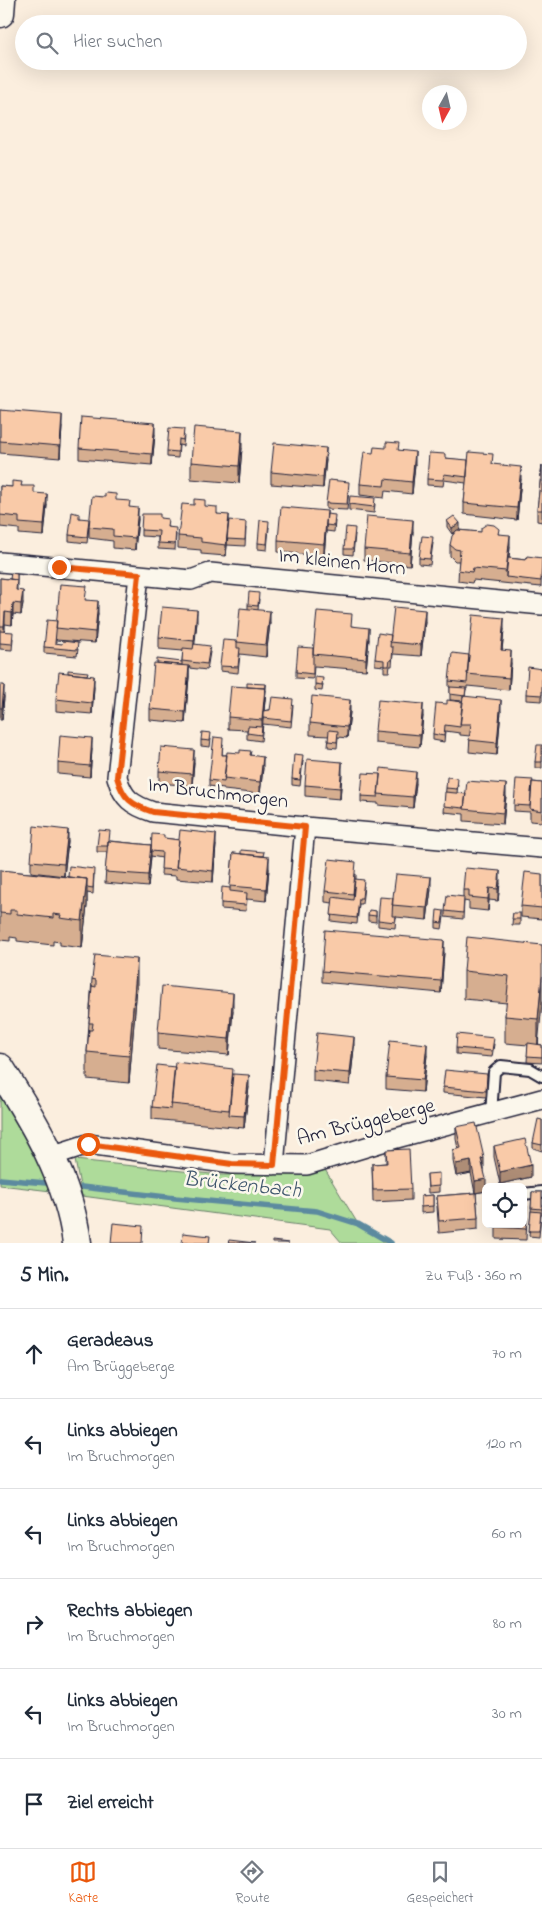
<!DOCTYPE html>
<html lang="de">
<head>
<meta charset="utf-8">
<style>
  :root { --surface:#fff; --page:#f6f6f7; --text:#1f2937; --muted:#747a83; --line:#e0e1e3; --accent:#ea580c }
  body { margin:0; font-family:"Indie Flower",sans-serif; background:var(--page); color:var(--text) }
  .controls { position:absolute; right:15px; bottom:15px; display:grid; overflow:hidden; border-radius:8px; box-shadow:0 5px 20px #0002 }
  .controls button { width:45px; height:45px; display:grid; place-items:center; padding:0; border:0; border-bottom:1px solid var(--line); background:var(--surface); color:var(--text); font:25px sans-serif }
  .compass { position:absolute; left:422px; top:85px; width:45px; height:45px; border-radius:50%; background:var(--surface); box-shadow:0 5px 20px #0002; rotate:188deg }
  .stop { position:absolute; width:15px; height:15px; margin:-11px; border:4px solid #ea580c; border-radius:50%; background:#fff }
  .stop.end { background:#ea580c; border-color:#fff; box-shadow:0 1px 5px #0008 }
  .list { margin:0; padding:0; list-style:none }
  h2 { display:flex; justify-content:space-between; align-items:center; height:65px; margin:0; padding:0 20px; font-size:21px }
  h2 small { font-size:16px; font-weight:400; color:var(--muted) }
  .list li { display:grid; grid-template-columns:32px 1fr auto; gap:15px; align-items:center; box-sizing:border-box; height:90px; padding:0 20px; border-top:1px solid var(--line) }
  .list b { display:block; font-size:19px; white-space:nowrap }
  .list p { margin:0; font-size:16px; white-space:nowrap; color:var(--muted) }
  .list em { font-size:16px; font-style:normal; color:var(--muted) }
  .icon { flex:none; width:28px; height:28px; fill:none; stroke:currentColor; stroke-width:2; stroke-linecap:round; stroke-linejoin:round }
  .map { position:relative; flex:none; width:542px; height:1243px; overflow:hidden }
  .search { position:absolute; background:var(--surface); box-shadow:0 5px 20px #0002; left:15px; right:15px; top:15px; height:55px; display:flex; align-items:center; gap:12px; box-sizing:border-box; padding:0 18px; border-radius:28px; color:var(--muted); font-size:19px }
  .sheet { height:605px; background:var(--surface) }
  nav { display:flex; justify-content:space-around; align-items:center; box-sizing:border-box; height:70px; border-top:1px solid var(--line); background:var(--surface); font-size:14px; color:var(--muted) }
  nav a { display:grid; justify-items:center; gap:2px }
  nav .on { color:var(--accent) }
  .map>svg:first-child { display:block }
  .green { fill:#aedb9a; stroke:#687e6a }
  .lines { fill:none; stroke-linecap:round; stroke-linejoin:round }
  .stream { stroke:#5c8a9f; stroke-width:5.5 }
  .lane-casing { stroke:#22223b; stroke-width:14 }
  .street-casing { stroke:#22223b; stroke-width:22 }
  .secondary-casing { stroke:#22223b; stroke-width:31 }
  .lane { stroke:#fbf7ec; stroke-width:10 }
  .street { stroke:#fbf7ec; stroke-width:19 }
  .secondary { stroke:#fbf7ec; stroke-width:28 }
  .wall { fill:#d6ae90; stroke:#22223b }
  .shaded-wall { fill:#ae8d76; stroke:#22223b }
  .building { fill:#f9caa8; stroke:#22223b }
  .route { stroke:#ea580c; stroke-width:6 }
  .labels { text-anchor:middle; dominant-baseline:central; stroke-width:5; stroke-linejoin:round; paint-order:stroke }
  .street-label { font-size:21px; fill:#22223b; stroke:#fbf7ec }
  .water-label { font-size:22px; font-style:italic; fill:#3f566d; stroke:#fbf7ec }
</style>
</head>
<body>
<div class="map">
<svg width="542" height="1243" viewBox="0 0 542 1243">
  <rect width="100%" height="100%" fill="#fbeede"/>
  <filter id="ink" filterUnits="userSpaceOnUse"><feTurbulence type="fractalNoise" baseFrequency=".02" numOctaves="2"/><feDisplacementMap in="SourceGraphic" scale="10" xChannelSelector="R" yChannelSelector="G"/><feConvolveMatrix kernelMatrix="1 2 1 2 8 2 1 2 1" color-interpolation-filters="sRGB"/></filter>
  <g filter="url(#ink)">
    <path class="green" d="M 0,1094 L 38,1155 L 51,1191 L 0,1185 Z
      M 75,1160 L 221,1175 L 271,1174 L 324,1168 L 358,1224 L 391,1243 L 342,1243 L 330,1229 L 82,1196 Z"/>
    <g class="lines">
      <path class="stream" d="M 0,1179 L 46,1183
        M 82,1187 L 175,1198 L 317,1211 L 358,1224 L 391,1243"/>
      <g class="lane-casing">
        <path id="lane" d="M 491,1114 L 494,1072 L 501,1066 L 530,1069 L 542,1076
          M 523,1194 L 542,1192"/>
      </g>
      <g class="street-casing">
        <path id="street" d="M 0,562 L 139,575 L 117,777 C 123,799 132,805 153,812 L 305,827 L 274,1165
          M 139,575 L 191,580 L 210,573 L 542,605
          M 305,827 L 542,848
          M 51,1156 L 88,1144 L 232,1164 L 307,1165 L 389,1140 L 542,1099"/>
      </g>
      <g class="secondary-casing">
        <path id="secondary" d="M 0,13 L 1,0
          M 0,1068 C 34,1122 69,1179 77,1243"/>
      </g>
      <use href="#lane" class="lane"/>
      <use href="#street" class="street"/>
      <use href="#secondary" class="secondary"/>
    </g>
    <path class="wall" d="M 0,410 L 62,427 L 60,458 L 0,453 Z
      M 155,434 L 152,465 L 79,459 L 79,448 Z
      M 184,435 L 183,446 L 179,445 L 178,458 L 167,457 L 167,451 Z
      M 242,448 L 239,483 L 191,479 L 191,462 Z
      M 399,450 L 415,464 L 412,494 L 385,491 L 384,498 L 360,495 L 360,484 L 373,453 Z
      M 445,458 L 493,464 L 521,479 L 517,520 L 464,514 L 464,503 L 466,483 L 444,480 L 443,486 L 427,485 L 427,479 Z
      M 326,460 L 323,488 L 271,484 L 271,472 Z
      M 542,465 L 542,522 L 537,521 L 537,510 Z
      M 0,486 L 12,487 L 22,486 L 34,493 L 47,505 L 44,536 L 19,534 L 19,529 L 0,527 Z
      M 349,488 L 347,510 L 326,509 L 326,503 Z
      M 349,504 L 375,504 L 374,513 L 349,510 Z
      M 194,505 L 205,506 L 229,521 L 246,528 L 245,546 L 227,545 L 226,556 L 201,554 L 201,550 L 178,548 L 178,536 Z
      M 130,507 L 138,519 L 135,550 L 113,548 L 113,541 L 89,538 L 89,527 Z
      M 79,518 L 89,525 L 87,543 L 69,541 L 69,535 Z
      M 160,518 L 168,527 L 176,534 L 175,550 L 158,549 L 158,537 L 141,536 L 141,530 Z
      M 327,518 L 335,521 L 334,532 L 326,531 L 324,556 L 278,552 L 278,540 Z
      M 447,521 L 460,529 L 458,530 L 499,534 L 510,547 L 509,558 L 526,560 L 542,558 L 541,587 L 473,580 L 472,583 L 458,581 L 459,561 L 455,561 L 450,556 L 450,545 L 456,532 L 452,534 L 447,527 Z
      M 269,527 L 267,550 L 258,549 L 258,543 Z
      M 413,532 L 410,565 L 364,560 L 364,549 Z
      M 355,534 L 353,555 L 344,554 L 344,549 Z
      M 433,543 L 430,565 L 419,564 L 419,558 Z
      M 17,574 L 17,590 L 23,603 L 21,615 L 13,614 L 12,625 L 5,624 L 5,632 L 13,638 L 12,650 L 0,649 L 0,578 L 10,579 Z
      M 259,599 L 258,610 L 270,623 L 266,657 L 240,654 L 238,673 L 220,671 L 220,666 L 237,641 L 248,609 L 248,605 Z
      M 87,600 L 98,613 L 95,643 L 56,640 L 56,639 L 56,643 L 78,649 L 77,656 L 44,653 L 44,647 L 57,621 Z
      M 197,622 L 194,645 L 210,652 L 207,670 L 189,668 L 189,677 L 185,723 L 150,720 L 150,709 L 182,661 L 183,651 L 159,649 L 159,637 Z
      M 425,622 L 421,656 L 393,654 L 392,666 L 390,666 L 389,672 L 384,672 L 384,666 L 375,665 L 375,659 L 391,635 Z
      M 352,626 L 369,639 L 366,670 L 314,666 L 313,679 L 296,678 L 296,672 L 313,648 Z
      M 504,629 L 502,650 L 511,663 L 509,690 L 467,686 L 467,689 L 466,689 L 465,697 L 501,711 L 497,755 L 469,752 L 470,736 L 460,735 L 460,733 L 445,731 L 444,742 L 433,740 L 433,734 L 447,704 L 463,702 L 463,701 L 450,700 L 450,687 L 449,687 L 449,681 L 469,655 Z
      M 542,669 L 542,701 L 526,700 L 526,694 Z
      M 88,675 L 94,687 L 92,714 L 56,711 L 56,699 Z
      M 315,684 L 323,684 L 322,691 L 315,690 Z
      M 0,685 L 4,697 L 2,720 L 0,720 Z
      M 266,690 L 264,711 L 293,705 L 291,727 L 263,724 L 261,741 L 247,739 L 247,730 L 228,729 L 228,717 Z
      M 350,712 L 347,738 L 338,737 L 337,748 L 328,747 L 329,736 L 310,735 L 310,723 Z
      M 423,716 L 420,747 L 375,743 L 375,731 Z
      M 211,739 L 210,747 L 201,746 L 201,740 Z
      M 223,744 L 222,755 L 251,755 L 263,768 L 260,794 L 224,790 L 224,788 L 209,786 L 209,780 Z
      M 542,745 L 542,768 L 535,768 L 535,762 Z
      M 92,749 L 90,777 L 58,774 L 58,763 Z
      M 303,761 L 300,786 L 292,785 L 292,779 Z
      M 194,762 L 192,786 L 159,783 L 159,771 Z
      M 342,774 L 340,799 L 305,796 L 305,785 Z
      M 533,782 L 542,783 L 542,822 L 530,821 L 530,812 L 514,811 L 514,805 Z
      M 416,783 L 413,808 L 378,805 L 378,803 L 361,802 L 361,796 Z
      M 458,784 L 457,793 L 506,796 L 503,824 L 464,821 L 464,814 L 444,812 L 446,788 Z
      M 164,838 L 216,845 L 213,882 L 176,879 L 176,876 L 161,875 L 162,858 L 151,856 L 148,887 L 105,883 L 107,852 L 97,852 L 97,846 L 110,841 L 151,845 Z
      M 68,841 L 64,876 L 31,872 L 31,861 Z
      M 233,853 L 264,856 L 269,869 L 266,901 L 247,899 L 246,911 L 221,909 L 221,903 L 230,888 Z
      M 0,870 L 68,877 L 94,875 L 93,894 L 87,893 L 87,906 L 82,948 L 60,945 L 60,942 L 53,941 L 53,945 L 17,941 L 17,938 L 10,937 L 10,941 L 0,940 Z
      M 356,874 L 356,879 L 364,886 L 362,904 L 359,904 L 357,924 L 331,921 L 333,903 L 325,902 L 325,891 Z
      M 542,874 L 542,919 L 521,917 L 521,906 Z
      M 500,883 L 498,901 L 489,900 L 488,911 L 469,909 L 469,902 L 464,901 L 463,919 L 445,917 L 445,911 L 463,897 L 463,890 Z
      M 431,889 L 427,920 L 396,917 L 395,928 L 378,926 L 378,920 L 393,898 Z
      M 376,911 L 376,922 L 368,921 L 368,915 Z
      M 513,913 L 520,919 L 520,925 L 512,925 Z
      M 444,917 L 442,929 L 436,928 L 436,922 Z
      M 542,945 L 538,1044 L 542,1045 L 542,1063 L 527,1062 L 528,1045 L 505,1043 L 505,1016 L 507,1003 L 464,999 L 464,971 Z
      M 444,952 L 441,993 L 322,982 L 322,971 Z
      M 92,979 L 137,986 L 129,1083 L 87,1079 L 87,1052 Z
      M 233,1010 L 229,1055 L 158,1049 L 158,1032 Z
      M 494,1044 L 492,1057 L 456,1054 L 456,1048 Z
      M 354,1048 L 350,1085 L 313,1081 L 313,1070 Z
      M 427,1055 L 423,1092 L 386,1089 L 386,1077 Z
      M 233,1074 L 249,1087 L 244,1128 L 152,1119 L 152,1107 Z
      M 487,1080 L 486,1097 L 443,1093 L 443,1087 Z
      M 542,1120 L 542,1151 L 533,1148 L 533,1143 Z
      M 456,1127 L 484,1170 L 486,1191 L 476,1193 L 478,1218 L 478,1229 L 439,1233 L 437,1207 L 437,1196 L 475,1193 L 471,1173 L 456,1176 L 453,1161 L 453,1150 L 458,1149 L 456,1139 Z
      M 494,1146 L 531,1177 L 500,1184 L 494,1157 Z
      M 386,1150 L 411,1189 L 411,1200 L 373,1202 L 372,1164 L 386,1163 Z
      M 427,1174 L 439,1186 L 439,1192 L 428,1193 Z
      M 532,1192 L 542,1192 L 542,1215 L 541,1215 L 539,1237 L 529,1236 L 531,1211 Z
      M 433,1195 L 433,1212 L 421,1213 L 421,1196 Z
      M 527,1217 L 526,1240 L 496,1239 L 496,1227 Z"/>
    <path class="shaded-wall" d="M 62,415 L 62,427 L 60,458 L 60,446 Z
      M 155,423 L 155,434 L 152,465 L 152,454 Z
      M 242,431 L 242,448 L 239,483 L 239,466 Z
      M 326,448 L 326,460 L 323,488 L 323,477 Z
      M 415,452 L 415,464 L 412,494 L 412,482 Z
      M 521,467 L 521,479 L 517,520 L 517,508 Z
      M 47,494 L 47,505 L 44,536 L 44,525 Z
      M 138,508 L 138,519 L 135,550 L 135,538 Z
      M 327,511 L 326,531 L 324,556 L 324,544 Z
      M 229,515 L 229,526 L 226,556 L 226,545 Z
      M 413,520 L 413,532 L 410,565 L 410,553 Z
      M 460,523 L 460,529 L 452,534 L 452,528 Z
      M 510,535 L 510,547 L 507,577 L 506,577 L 506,571 Z
      M 23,591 L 23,603 L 21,615 L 21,604 Z
      M 98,601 L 98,613 L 95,643 L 95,632 Z
      M 13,603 L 13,614 L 12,625 L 12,613 Z
      M 197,610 L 197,622 L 194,652 L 194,641 Z
      M 425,610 L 425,622 L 421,656 L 421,645 Z
      M 270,611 L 270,623 L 266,657 L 266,645 Z
      M 5,612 L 5,624 L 4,638 L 4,626 Z
      M 504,618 L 504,629 L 501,662 L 501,650 Z
      M 369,628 L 369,639 L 366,670 L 366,659 Z
      M 511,651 L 511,663 L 509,690 L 509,678 Z
      M 189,666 L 189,677 L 185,723 L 185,712 Z
      M 94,676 L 94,687 L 92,714 L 92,703 Z
      M 266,684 L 266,690 L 262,731 L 262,720 Z
      M 4,685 L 4,697 L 2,720 L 2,708 Z
      M 350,700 L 350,712 L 347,738 L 347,727 Z
      M 501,700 L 501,711 L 497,755 L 497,743 Z
      M 423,704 L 423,716 L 420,747 L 420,735 Z
      M 92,738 L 92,749 L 90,777 L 90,766 Z
      M 194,750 L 194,762 L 192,786 L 192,774 Z
      M 263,757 L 263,768 L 260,794 L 260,782 Z
      M 342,762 L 342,774 L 340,799 L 340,788 Z
      M 416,772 L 416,783 L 413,808 L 413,797 Z
      M 506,784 L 506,796 L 503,824 L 503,813 Z
      M 68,830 L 68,841 L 64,876 L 64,864 Z
      M 216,834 L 216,845 L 213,882 L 213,871 Z
      M 151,845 L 151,856 L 148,887 L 148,875 Z
      M 269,857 L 269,869 L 266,901 L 266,889 Z
      M 500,871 L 500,883 L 498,901 L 498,889 Z
      M 431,877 L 431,889 L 427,920 L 427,908 Z
      M 87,879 L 87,906 L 82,948 L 82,921 Z
      M 489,888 L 489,900 L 488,911 L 488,899 Z
      M 444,940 L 444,952 L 441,993 L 441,981 Z
      M 137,959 L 137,986 L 129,1083 L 129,1056 Z
      M 542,976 L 542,1003 L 538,1046 L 538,1019 Z
      M 233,993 L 233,1010 L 229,1055 L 229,1039 Z
      M 354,1037 L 354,1048 L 350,1085 L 350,1073 Z
      M 427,1044 L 427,1055 L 423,1092 L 423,1080 Z
      M 249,1075 L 249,1087 L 244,1128 L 244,1116 Z
      M 484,1158 L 484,1170 L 481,1159 Z
      M 471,1161 L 471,1173 L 456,1176 L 456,1164 Z
      M 531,1165 L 531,1177 L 500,1184 L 500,1172 Z
      M 486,1179 L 486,1191 L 475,1193 L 475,1181 Z"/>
    <path class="building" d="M 0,410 L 62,415 L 60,446 L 0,441 Z
      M 81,417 L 155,423 L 152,454 L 79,448 Z
      M 194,427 L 242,431 L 239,466 L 191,462 Z
      M 169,428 L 184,429 L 183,440 L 179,439 L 178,452 L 167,451 Z
      M 386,442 L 399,443 L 398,450 L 415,452 L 412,482 L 385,479 L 384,486 L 360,484 L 364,452 L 373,453 L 374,447 L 386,448 Z
      M 274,443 L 326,448 L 323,477 L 271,472 Z
      M 469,452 L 493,454 L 492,464 L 521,467 L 517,508 L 464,503 Z
      M 429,453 L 445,454 L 445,458 L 468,460 L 467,477 L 444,474 L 443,480 L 427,479 Z
      M 542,465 L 542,510 L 537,510 Z
      M 329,480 L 349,482 L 347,504 L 326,503 Z
      M 12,481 L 22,482 L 21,486 L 34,486 L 34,493 L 47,494 L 44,525 L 19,523 L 19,517 L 0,515 L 0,486 L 12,487 Z
      M 105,493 L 116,494 L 116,500 L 130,501 L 129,507 L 138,508 L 135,538 L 113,536 L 113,529 L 89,527 L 92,496 L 105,497 Z
      M 350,496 L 375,498 L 374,507 L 349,504 Z
      M 194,499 L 205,500 L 205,506 L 217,507 L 217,514 L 229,515 L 226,545 L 201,542 L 201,538 L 178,536 L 182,504 L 194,505 Z
      M 281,507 L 327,511 L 324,544 L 278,540 Z
      M 72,512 L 79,514 L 79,518 L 89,519 L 87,537 L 69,535 Z
      M 142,514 L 160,514 L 160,518 L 168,519 L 167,527 L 176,528 L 175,544 L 158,543 L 159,531 L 141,530 Z
      M 327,514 L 335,515 L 334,526 L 326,525 Z
      M 367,516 L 413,520 L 410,553 L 364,549 Z
      M 454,516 L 460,523 L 452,528 L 447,521 Z
      M 229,520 L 246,522 L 245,540 L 227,539 Z
      M 260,520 L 269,521 L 267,544 L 258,543 Z
      M 487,524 L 494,525 L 499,529 L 498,534 L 510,535 L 506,571 L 473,568 L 472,572 L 458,570 L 460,550 L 455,549 L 450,545 L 452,536 L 457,530 L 481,532 L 481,528 Z
      M 346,527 L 355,528 L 353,549 L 344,549 Z
      M 422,536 L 433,537 L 430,559 L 419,558 Z
      M 527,556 L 542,558 L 541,581 L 506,577 L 508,558 L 526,560 Z
      M 11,573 L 17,574 L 17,580 L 10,579 Z
      M 0,578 L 17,580 L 16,590 L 23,591 L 21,604 L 13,603 L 12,613 L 5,612 L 4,626 L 0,626 Z
      M 60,584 L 87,586 L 85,600 L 98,601 L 95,632 L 56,628 Z
      M 249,592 L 259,593 L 258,606 L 248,605 Z
      M 162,607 L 197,610 L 194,641 L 159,637 Z
      M 394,607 L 425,610 L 421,645 L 390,642 Z
      M 240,608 L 270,611 L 266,645 L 237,642 Z
      M 317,611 L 352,614 L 351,626 L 369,628 L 366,659 L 313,654 Z
      M 473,615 L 504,618 L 501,650 L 511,651 L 509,678 L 467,674 Z
      M 47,620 L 57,621 L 55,643 L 62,644 L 63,641 L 78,643 L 77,650 L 44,647 Z
      M 0,631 L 13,632 L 12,644 L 0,643 Z
      M 378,633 L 391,635 L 390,647 L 393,647 L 392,660 L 390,660 L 389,666 L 384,666 L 384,660 L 375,659 Z
      M 223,640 L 237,641 L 237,648 L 240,648 L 238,667 L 220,666 Z
      M 194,644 L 210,646 L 207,664 L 182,661 L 183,648 L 193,649 Z
      M 298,647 L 313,648 L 313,674 L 296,672 Z
      M 452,653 L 469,655 L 467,683 L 449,681 Z
      M 157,659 L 182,662 L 182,665 L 157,663 Z
      M 154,663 L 189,666 L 185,712 L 150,709 Z
      M 528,667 L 542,669 L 542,695 L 526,694 Z
      M 68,670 L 88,672 L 87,675 L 68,673 Z
      M 59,672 L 94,676 L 92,703 L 56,699 Z
      M 315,677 L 323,678 L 322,685 L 315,684 Z
      M 247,683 L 266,684 L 265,694 L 265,688 L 247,687 Z
      M 0,685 L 4,685 L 2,708 L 0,708 Z
      M 231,686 L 265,688 L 262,720 L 228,717 Z
      M 450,687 L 466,688 L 465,696 L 450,694 Z
      M 312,696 L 350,700 L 347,727 L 310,723 Z
      M 463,696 L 501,700 L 497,743 L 469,740 L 471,724 L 460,724 Z
      M 272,697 L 293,699 L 291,721 L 263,718 L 263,711 L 270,710 Z
      M 378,700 L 423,704 L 420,735 L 375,731 Z
      M 447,700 L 463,702 L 460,727 L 445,725 L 444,736 L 433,734 L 436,703 L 447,704 Z
      M 248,726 L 262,727 L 261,735 L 247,733 Z
      M 329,730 L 338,731 L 337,742 L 328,741 Z
      M 202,732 L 211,733 L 210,741 L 201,740 Z
      M 60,735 L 92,738 L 90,766 L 58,763 Z
      M 214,737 L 223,738 L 222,755 L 227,755 L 224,782 L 209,780 Z
      M 537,745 L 542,745 L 542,762 L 535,762 Z
      M 161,747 L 194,750 L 192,774 L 159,771 Z
      M 240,750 L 251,751 L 250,755 L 263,757 L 260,782 L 224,778 L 227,752 L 240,753 Z
      M 294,754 L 303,755 L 300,780 L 292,779 Z
      M 307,759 L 342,762 L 340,788 L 305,785 Z
      M 381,768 L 416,772 L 413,797 L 378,794 Z
      M 363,773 L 380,774 L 378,797 L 361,796 Z
      M 447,777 L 458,778 L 457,789 L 446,788 Z
      M 516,779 L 533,780 L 532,782 L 530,806 L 514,805 Z
      M 467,781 L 506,784 L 503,813 L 464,809 Z
      M 532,782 L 542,783 L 542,811 L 530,809 Z
      M 445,792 L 466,794 L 464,808 L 444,806 Z
      M 34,826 L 68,830 L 64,864 L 31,861 Z
      M 99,830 L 110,831 L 109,841 L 108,841 L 108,846 L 97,846 Z
      M 180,830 L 216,834 L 213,871 L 176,867 Z
      M 152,834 L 164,835 L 164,838 L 179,840 L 176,870 L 161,869 L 162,852 L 151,851 Z
      M 108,841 L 151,845 L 148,875 L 105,872 Z
      M 241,850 L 264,852 L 263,856 L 241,854 Z
      M 233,853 L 269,857 L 266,889 L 230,886 Z
      M 329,859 L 356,862 L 353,894 L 325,891 Z
      M 69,866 L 94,869 L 93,888 L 87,887 L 87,879 L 68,877 Z
      M 465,868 L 500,871 L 498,889 L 489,888 L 488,899 L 469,897 L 469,890 L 463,890 Z
      M 0,870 L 87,879 L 82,921 L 60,918 L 61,915 L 53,914 L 53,918 L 17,914 L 17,910 L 10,910 L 10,914 L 0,913 Z
      M 525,872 L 542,874 L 542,908 L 521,906 Z
      M 396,874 L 431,877 L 427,908 L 392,905 Z
      M 355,879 L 364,880 L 362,898 L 359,898 L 357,918 L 331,915 L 333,897 L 353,900 Z
      M 222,887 L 230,888 L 230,891 L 247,893 L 246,905 L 221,903 Z
      M 447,895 L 464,897 L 463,913 L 445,911 Z
      M 380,897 L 393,898 L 392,916 L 396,916 L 395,922 L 378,920 Z
      M 369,910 L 376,911 L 376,916 L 368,915 Z
      M 437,910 L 444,911 L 442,923 L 436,922 Z
      M 513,913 L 520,913 L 520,919 L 512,919 Z
      M 325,930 L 444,940 L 441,981 L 322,971 Z
      M 467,937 L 542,945 L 542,976 L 538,1019 L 505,1016 L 509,976 L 464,971 Z
      M 95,955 L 137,959 L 129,1056 L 87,1052 L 89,1030 L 92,1030 L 93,1023 L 89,1023 L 92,986 L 96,987 L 96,980 L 92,979 Z
      M 162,986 L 233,993 L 229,1039 L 158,1032 Z
      M 317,1033 L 354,1037 L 350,1073 L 313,1070 Z
      M 457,1034 L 494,1038 L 492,1051 L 456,1048 Z
      M 390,1040 L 427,1044 L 423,1080 L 386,1077 Z
      M 528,1043 L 542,1045 L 542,1057 L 527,1056 Z
      M 175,1062 L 233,1069 L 229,1110 L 171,1104 Z
      M 157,1065 L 175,1067 L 171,1109 L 152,1107 Z
      M 445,1070 L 487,1074 L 486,1091 L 443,1087 Z
      M 233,1074 L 249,1075 L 244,1116 L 229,1115 Z
      M 538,1119 L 542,1120 L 542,1145 L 533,1143 Z
      M 476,1123 L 484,1158 L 481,1159 L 486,1179 L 475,1181 L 471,1161 L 456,1164 L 453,1150 L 461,1148 L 456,1127 Z
      M 525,1139 L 531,1165 L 500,1172 L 494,1146 Z
      M 409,1149 L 411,1189 L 373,1190 L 372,1164 L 387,1163 L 386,1150 Z
      M 439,1173 L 439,1186 L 428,1187 L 427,1174 Z
      M 532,1192 L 542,1192 L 542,1209 L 531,1208 Z
      M 476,1193 L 478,1218 L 439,1221 L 437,1196 Z
      M 433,1195 L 433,1206 L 421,1207 L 421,1196 Z
      M 523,1206 L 527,1206 L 526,1229 L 496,1227 L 496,1224 L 523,1224 Z
      M 531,1211 L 541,1212 L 539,1231 L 529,1231 Z
      M 113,1223 L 143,1226 L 142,1243 L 111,1243 Z
      M 183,1233 L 210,1236 L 209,1243 L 182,1243 Z
      M 229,1240 L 255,1243 L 228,1243 Z
      M 272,1241 L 289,1243 L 272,1243 Z"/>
  </g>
  <g class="lines" filter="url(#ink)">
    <path class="route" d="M 59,567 L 139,574 L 117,777 C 123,799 132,805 153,812 L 305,827 L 274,1165 L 232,1164 L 88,1144"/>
  </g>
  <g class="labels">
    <g class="street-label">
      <text transform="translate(342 563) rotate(6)">Im kleinen Horn</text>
      <text transform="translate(218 794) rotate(7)">Im Bruchmorgen</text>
      <text transform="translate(366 1123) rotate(-14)">Am Brüggeberge</text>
    </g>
    <g class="water-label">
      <text transform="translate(242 1186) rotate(6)">Brückenbach</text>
    </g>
  </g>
</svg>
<div class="controls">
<button><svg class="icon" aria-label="locate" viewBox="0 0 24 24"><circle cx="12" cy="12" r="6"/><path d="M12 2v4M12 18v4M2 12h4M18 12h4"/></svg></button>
</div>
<svg class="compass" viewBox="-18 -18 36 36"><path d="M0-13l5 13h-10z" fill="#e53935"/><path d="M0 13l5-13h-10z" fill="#747a83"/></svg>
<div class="stop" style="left:88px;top:1144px"></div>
<div class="stop end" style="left:59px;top:567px"></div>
<div class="search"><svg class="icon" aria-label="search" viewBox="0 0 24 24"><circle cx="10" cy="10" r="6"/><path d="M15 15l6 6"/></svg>Hier suchen</div>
</div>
<section class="sheet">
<h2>5 Min.<small>Zu Fuß · 360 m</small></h2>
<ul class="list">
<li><svg class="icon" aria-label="ahead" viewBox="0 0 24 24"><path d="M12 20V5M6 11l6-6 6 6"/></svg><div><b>Geradeaus</b><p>Am Brüggeberge</p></div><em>70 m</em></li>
<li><svg class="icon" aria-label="left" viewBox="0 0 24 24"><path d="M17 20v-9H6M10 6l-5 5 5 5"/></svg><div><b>Links abbiegen</b><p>Im Bruchmorgen</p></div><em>120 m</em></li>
<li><svg class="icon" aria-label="left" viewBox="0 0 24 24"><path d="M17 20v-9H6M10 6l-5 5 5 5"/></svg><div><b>Links abbiegen</b><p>Im Bruchmorgen</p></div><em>60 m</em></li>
<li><svg class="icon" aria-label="right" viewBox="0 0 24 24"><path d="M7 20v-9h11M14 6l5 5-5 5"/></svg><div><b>Rechts abbiegen</b><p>Im Bruchmorgen</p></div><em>80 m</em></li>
<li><svg class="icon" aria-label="left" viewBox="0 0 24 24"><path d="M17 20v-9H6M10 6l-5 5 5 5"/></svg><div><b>Links abbiegen</b><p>Im Bruchmorgen</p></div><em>30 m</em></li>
<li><svg class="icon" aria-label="arrive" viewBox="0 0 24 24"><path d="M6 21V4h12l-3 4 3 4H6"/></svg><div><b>Ziel erreicht</b></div></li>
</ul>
</section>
<nav>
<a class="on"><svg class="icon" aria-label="map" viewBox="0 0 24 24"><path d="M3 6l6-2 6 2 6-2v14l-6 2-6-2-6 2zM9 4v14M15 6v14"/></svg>Karte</a>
<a><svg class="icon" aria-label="directions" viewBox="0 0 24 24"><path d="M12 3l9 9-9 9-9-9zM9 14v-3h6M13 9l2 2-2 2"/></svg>Route</a>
<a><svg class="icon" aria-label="saved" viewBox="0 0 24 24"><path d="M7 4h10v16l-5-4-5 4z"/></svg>Gespeichert</a>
</nav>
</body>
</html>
